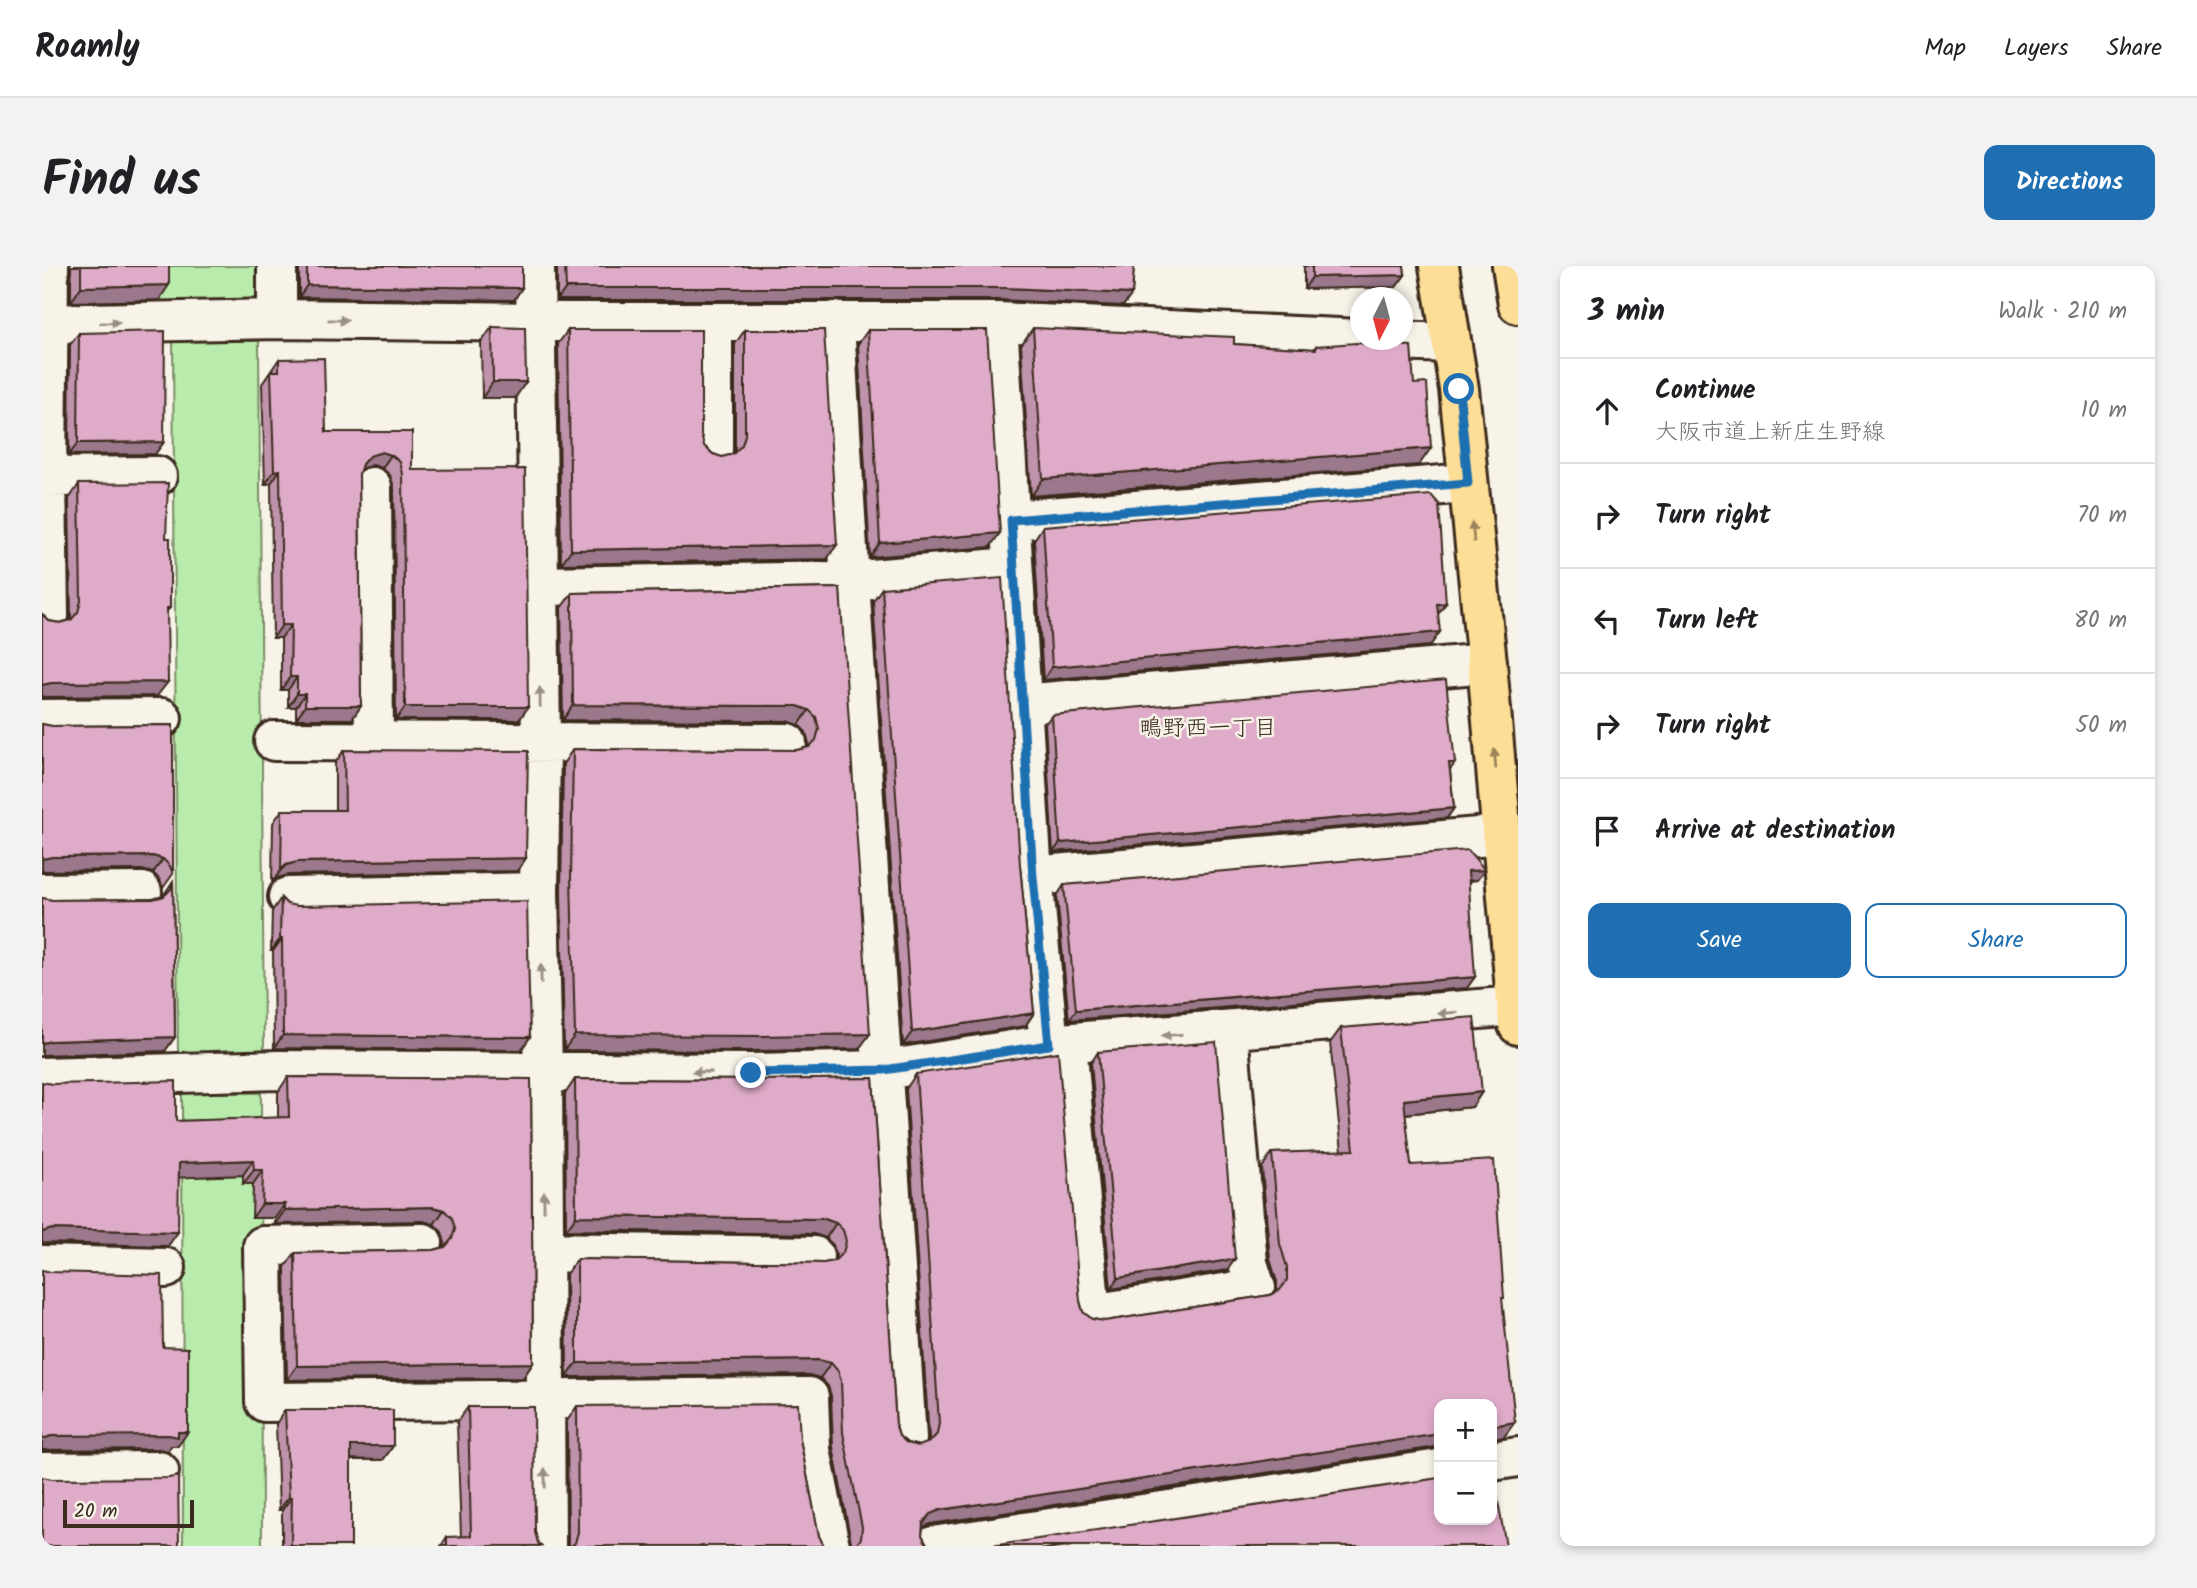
<!DOCTYPE html>
<html lang="en">
<head>
<meta charset="utf-8">
<style>
  :root { --surface:#fff; --page:#f2f2f2; --text:#202124; --muted:#757577; --line:#e0e0e0; --accent:#1f6fb2 }
  body { margin:0; font-family:Kalam,"Klee One",sans-serif; background:var(--page); color:var(--text) }
  .controls { position:absolute; right:21px; bottom:21px; display:grid; overflow:hidden; border-radius:14px; box-shadow:0 4px 10px #0003 }
  .controls button { width:63px; height:63px; display:grid; place-items:center; padding:0; border:0; border-bottom:2px solid var(--line); background:var(--surface); color:var(--text); font:35px sans-serif }
  .compass { position:absolute; left:1308px; top:21px; width:63px; height:63px; border-radius:50%; background:var(--surface); box-shadow:0 4px 10px #0003; rotate:186deg }
  .scale { position:absolute; left:21px; bottom:18px; width:131px; box-sizing:border-box; padding-left:7px; border:4px solid #3b2a1e; border-top:0; font-size:19px; line-height:24px; white-space:nowrap; color:#3b2a1e; -webkit-text-stroke:5px #f7f3e8; paint-order:stroke }
  .stop { position:absolute; width:21px; height:21px; margin:-16px; border:5px solid #1f6fb2; border-radius:50%; background:#fff }
  .stop.end { background:#1f6fb2; border-color:#fff; box-shadow:0 2px 7px #0008 }
  .list { margin:0; padding:0; list-style:none }
  h2 { display:flex; justify-content:space-between; align-items:center; height:91px; margin:0; padding:0 28px; font-size:30px }
  h2 small { font-size:23px; font-weight:400; color:var(--muted) }
  .list li { display:grid; grid-template-columns:46px 1fr auto; gap:21px; align-items:center; box-sizing:border-box; height:105px; padding:0 28px; border-top:2px solid var(--line) }
  .list b { display:block; font-size:26px; white-space:nowrap }
  .list p { margin:0; font-size:23px; white-space:nowrap; color:var(--muted) }
  .list em { font-size:23px; font-style:normal; color:var(--muted) }
  .actions { display:flex; gap:14px; padding:21px 28px }
  .actions a { flex:1; padding:16px 0; border:2px solid var(--accent); border-radius:14px; text-align:center; font-size:24px; color:var(--accent) }
  .actions .main { background:var(--accent); color:#fff }
  .icon { flex:none; width:38px; height:38px; fill:none; stroke:currentColor; stroke-width:2; stroke-linecap:round; stroke-linejoin:round }
  .map { position:relative; flex:none; width:1476px; height:1280px; overflow:hidden; border-radius:14px }
  header { display:flex; align-items:center; gap:42px; box-sizing:border-box; height:98px; padding:0 35px; background:var(--surface); border-bottom:2px solid var(--line) }
  header strong { font-size:33px }
  nav { display:flex; gap:38px; margin-inline-start:auto; font-size:24px }
  .intro { display:flex; align-items:center; justify-content:space-between; box-sizing:border-box; height:168px; padding:0 42px }
  h1 { margin:0; font-size:49px }
  .button { padding:18px 32px; border-radius:14px; background:var(--accent); color:#fff; font-size:24px; font-weight:700 }
  main { display:flex; gap:42px; padding:0 42px }
  aside { flex:1; background:var(--surface); border-radius:14px; box-shadow:0 4px 10px #0003 }
  .map>svg:first-child { display:block }
  .green { fill:#b9ecac; stroke:#7a8b65; stroke-width:2 }
  .lines { fill:none; stroke-linecap:round; stroke-linejoin:round }
  .minor-casing { stroke:#3b2a1e; stroke-width:44 }
  .major-casing { stroke:#3b2a1e; stroke-width:44 }
  .minor { stroke:#f7f3e8; stroke-width:38 }
  .major { stroke:#fdde96; stroke-width:38 }
  .wall { fill:#bf93ac; stroke:#3b2a1e; stroke-width:2 }
  .shaded-wall { fill:#9b788c; stroke:#3b2a1e; stroke-width:2 }
  .building { fill:#deabc8; stroke:#3b2a1e; stroke-width:2 }
  .oneway { fill:#998e83 }
  .oneway2 { fill:#9c845a }
  .route { stroke:#1f6fb2; stroke-width:9 }
  .labels { text-anchor:middle; dominant-baseline:central; stroke-width:5; stroke-linejoin:round; paint-order:stroke }
  .neighbourhood-label { font-size:23px; fill:#3b2a1e; stroke:#f7f3e8 }
</style>
</head>
<body>
<header>
<strong>Roamly</strong>
<nav><a>Map</a><a>Layers</a><a>Share</a></nav>
</header>
<div class="intro"><h1>Find us</h1><a class="button">Directions</a></div>
<main>
<div class="map">
<svg width="1476" height="1280" viewBox="0 0 1476 1280">
  <rect width="100%" height="100%" fill="#f7f3e8"/>
  <filter id="ink" filterUnits="userSpaceOnUse"><feTurbulence type="fractalNoise" baseFrequency=".0143" numOctaves="2"/><feDisplacementMap in="SourceGraphic" scale="14" xChannelSelector="R" yChannelSelector="G"/><feConvolveMatrix kernelMatrix="1 2 1 2 8 2 1 2 1" color-interpolation-filters="sRGB"/></filter>
  <g filter="url(#ink)">
    <path class="green" d="M 120,0 L 214,0 L 214,39 L 119,41 Z
      M 131,75 L 217,75 L 222,790 L 136,790 Z
      M 140,827 L 219,827 L 220,1280 L 141,1280 Z"/>
    <g class="lines">
      <g class="minor-casing">
        <path id="minor" d="M 7,0 L 5,211 L 7,350
          M 235,0 L 235,53
          M 493,0 L 499,477 L 497,626 L 501,805 L 504,1280
          M 793,55 C 812,428 842,800 865,1173
          M 956,56 L 991,610 L 1007,778
          M 0,58 L 235,53 L 494,56 L 956,56 L 1318,73
          M 1321,74 L 1409,77
          M 671,183 L 671,56
          M 5,211 L 115,210
          M 330,221 L 332,475
          M 969,254 L 1426,217
          M 497,320 L 806,315 L 970,301
          M 980,438 L 1445,397
          M 0,453 L 120,452
          M 232,475 L 745,477
          M 991,610 L 1459,569
          M 0,627 L 100,626
          M 246,631 L 497,626
          M 1025,777 L 1049,1048 L 1214,1022 L 1206,997 L 1186,765
          M 0,811 L 235,804 L 709,807 L 842,804 L 1007,778 L 1474,740
          M 381,977 L 221,980 L 223,1136 L 767,1131 L 769,1184 L 788,1280
          M 502,986 L 772,990
          M 0,999 L 124,1002
          M 1450,1195 L 1476,1191
          M 0,1206 L 117,1205
          M 891,1280 L 1397,1203"/>
      </g>
      <g class="major-casing">
        <path id="major" d="M 1397,0 L 1417,123 L 1445,397 L 1476,759
          M 1470,0 L 1476,38"/>
      </g>
      <use href="#minor" class="minor"/>
      <use href="#major" class="major"/>
    </g>
    <path class="wall" d="M 29,0 L 127,0 L 117,34 L 29,36 Z
      M 257,0 L 480,0 L 472,34 L 257,31 Z
      M 515,0 L 1092,0 L 1090,28 L 1081,40 L 956,34 L 515,34 Z
      M 1262,0 L 1362,0 L 1363,9 L 1354,21 L 1262,23 Z
      M 450,61 L 473,132 L 440,132 L 439,77 Z
      M 991,62 L 1192,78 L 1272,83 L 1274,80 L 1377,199 L 989,230 L 979,79 Z
      M 526,64 L 659,169 L 662,180 L 671,188 L 680,191 L 692,188 L 693,183 L 693,78 L 703,64 L 785,293 L 519,298 L 516,78 Z
      M 826,64 L 948,281 L 828,291 L 816,78 Z
      M 37,67 L 122,176 L 113,188 L 27,189 L 28,79 Z
      M 237,93 L 284,166 L 370,166 L 370,204 L 486,441 L 477,454 L 354,454 L 352,221 L 348,209 L 340,202 L 331,199 L 319,202 L 317,208 L 319,440 L 310,453 L 254,453 L 254,441 L 246,441 L 246,424 L 239,424 L 239,372 L 231,372 L 229,217 L 223,218 L 220,118 Z
      M 37,218 L 124,272 L 128,342 L 125,345 L 115,430 L 0,431 L 0,348 L 7,355 L 18,357 L 28,354 L 29,350 L 27,233 Z
      M 1001,260 L 1404,337 L 1396,348 L 1388,380 L 1001,414 L 992,274 Z
      M 798,322 L 817,783 L 709,785 L 522,784 L 519,626 L 521,498 L 531,483 L 755,484 L 766,481 L 767,478 L 764,466 L 757,459 L 746,455 L 521,454 L 519,342 L 530,327 Z
      M 840,322 L 978,599 L 992,747 L 983,760 L 861,779 L 831,335 Z
      M 1010,449 L 1413,497 L 1408,504 L 1412,542 L 1405,552 L 1011,586 L 1003,458 Z
      M 0,458 L 10,460 L 131,459 L 131,608 L 121,622 L 118,614 L 111,607 L 100,604 L 0,605 Z
      M 302,484 L 484,592 L 475,605 L 246,609 L 235,612 L 230,617 L 231,557 L 240,544 L 293,544 L 293,497 Z
      M 1435,614 L 1427,615 L 1425,722 L 1027,754 L 1015,630 L 1022,619 Z
      M 131,615 L 133,771 L 123,785 L 0,789 L 0,632 L 10,634 L 111,633 L 121,630 Z
      M 239,632 L 245,638 L 488,771 L 479,784 L 232,782 L 231,685 L 229,685 L 230,645 Z
      M 1299,762 L 1440,826 L 1430,841 L 1363,848 L 1369,899 L 1460,1034 L 1462,1171 L 1450,1173 L 1450,1138 L 1397,1138 L 1397,1182 L 1394,1181 L 888,1258 L 881,1261 L 880,1269 L 886,1280 L 809,1280 L 809,1276 L 791,1181 L 789,1130 L 786,1120 L 778,1112 L 767,1109 L 525,1111 L 524,1008 L 535,993 L 782,997 L 792,995 L 794,990 L 791,979 L 784,972 L 772,968 L 524,964 L 523,828 L 533,813 L 720,814 L 831,812 L 854,1160 L 857,1170 L 865,1177 L 877,1180 L 886,1177 L 887,1172 L 864,823 L 874,808 L 1038,1035 L 1041,1046 L 1050,1053 L 1063,1055 L 1228,1029 L 1235,1025 L 1235,1016 L 1228,993 L 1220,902 L 1230,887 L 1300,885 L 1288,777 Z
      M 1056,786 L 1193,993 L 1185,1004 L 1069,1023 L 1049,797 Z
      M 246,811 L 489,813 L 491,1097 L 481,1112 L 245,1114 L 243,1001 L 253,987 L 392,984 L 402,981 L 403,977 L 400,966 L 392,958 L 381,955 L 233,958 L 233,952 L 210,952 L 211,918 L 201,918 L 201,909 L 137,911 L 126,980 L 134,855 L 236,852 L 236,826 Z
      M 535,1140 L 758,1173 L 777,1270 L 782,1280 L 526,1280 L 525,1155 Z
      M 426,1141 L 493,1266 L 496,1277 L 499,1280 L 399,1280 L 405,1271 L 419,1271 L 415,1156 Z
      M 243,1144 L 351,1180 L 341,1194 L 309,1194 L 309,1280 L 240,1280 L 240,1244 L 237,1244 L 234,1158 Z"/>
    <path class="shaded-wall" d="M 1363,9 L 1354,21 L 1262,23 L 1270,11 Z
      M 127,19 L 117,34 L 29,36 L 39,21 Z
      M 265,19 L 480,22 L 472,34 L 257,31 Z
      M 524,22 L 964,22 L 1090,28 L 1081,40 L 956,34 L 515,34 Z
      M 451,116 L 484,116 L 473,132 L 440,132 Z
      M 122,176 L 113,188 L 27,189 L 36,177 Z
      M 1389,182 L 1377,199 L 989,230 L 1001,213 Z
      M 340,186 L 349,189 L 340,202 L 331,199 L 318,203 L 320,198 L 327,190 Z
      M 238,204 L 229,217 L 223,218 L 232,205 Z
      M 958,267 L 948,281 L 828,291 L 838,277 Z
      M 795,279 L 785,293 L 519,298 L 529,284 Z
      M 1404,337 L 1394,351 L 1395,338 Z
      M 240,359 L 249,359 L 239,372 L 231,372 Z
      M 1398,366 L 1388,380 L 1001,414 L 1010,401 Z
      M 248,411 L 255,411 L 246,424 L 239,424 Z
      M 126,416 L 115,430 L 0,431 L 0,419 L 9,417 Z
      M 255,428 L 263,428 L 254,441 L 246,441 Z
      M 531,439 L 756,440 L 767,444 L 757,459 L 746,455 L 521,454 Z
      M 263,440 L 319,440 L 310,453 L 254,453 Z
      M 363,441 L 486,441 L 477,454 L 354,454 Z
      M 1412,542 L 1405,552 L 1011,586 L 1018,577 Z
      M 111,590 L 121,593 L 111,607 L 100,604 L 0,605 L 0,593 L 10,591 Z
      M 484,592 L 475,605 L 246,609 L 235,612 L 230,617 L 239,604 L 244,599 L 255,596 Z
      M 1443,604 L 1435,614 L 1418,615 L 1426,605 Z
      M 238,673 L 240,673 L 231,685 L 229,685 Z
      M 1433,711 L 1425,722 L 1027,754 L 1034,744 Z
      M 992,747 L 983,760 L 861,779 L 870,766 Z
      M 828,768 L 817,783 L 709,785 L 522,784 L 533,769 Z
      M 241,769 L 488,771 L 479,784 L 232,782 Z
      M 133,771 L 123,785 L 0,789 L 0,777 L 9,775 Z
      M 1440,826 L 1430,841 L 1352,849 L 1362,834 Z
      M 211,894 L 201,909 L 127,912 L 137,897 Z
      M 212,904 L 221,904 L 211,918 L 201,918 Z
      M 220,938 L 243,938 L 233,952 L 210,952 Z
      M 391,941 L 402,944 L 392,958 L 381,955 L 233,958 L 243,944 Z
      M 534,950 L 783,953 L 794,957 L 784,972 L 772,968 L 524,964 Z
      M 10,963 L 136,966 L 126,980 L 0,977 L 0,966 Z
      M 1193,993 L 1185,1004 L 1069,1023 L 1076,1012 Z
      M 777,1094 L 789,1097 L 778,1112 L 767,1109 L 525,1111 L 535,1097 Z
      M 491,1097 L 481,1112 L 245,1114 L 255,1100 Z
      M 1473,1156 L 1462,1171 L 1450,1173 L 1450,1160 Z
      M 146,1166 L 136,1180 L 129,1180 L 126,1185 L 117,1183 L 0,1184 L 0,1173 L 9,1170 Z
      M 1397,1168 L 1397,1182 L 1394,1181 L 888,1258 L 878,1263 L 888,1248 L 898,1244 Z
      M 309,1180 L 351,1180 L 341,1194 L 299,1193 Z
      M 247,1231 L 250,1231 L 240,1244 L 237,1244 Z"/>
    <path class="building" d="M 39,0 L 127,0 L 127,19 L 39,21 Z
      M 265,0 L 480,0 L 480,22 L 265,19 Z
      M 523,0 L 1092,0 L 1090,28 L 964,22 L 524,22 Z
      M 1270,0 L 1362,0 L 1363,9 L 1270,11 Z
      M 450,61 L 483,62 L 484,116 L 451,116 Z
      M 991,62 L 1192,71 L 1192,78 L 1274,83 L 1274,80 L 1314,77 L 1369,80 L 1372,118 L 1385,117 L 1389,182 L 1001,213 Z
      M 526,64 L 659,64 L 659,169 L 662,180 L 671,188 L 680,191 L 691,188 L 700,179 L 703,169 L 703,64 L 782,64 L 795,279 L 529,284 Z
      M 826,64 L 945,64 L 958,267 L 838,277 Z
      M 123,65 L 122,176 L 36,177 L 37,67 Z
      M 282,92 L 284,166 L 370,166 L 370,204 L 483,203 L 486,441 L 363,441 L 361,208 L 358,196 L 349,189 L 340,186 L 327,190 L 320,198 L 317,208 L 319,440 L 263,440 L 263,428 L 255,428 L 255,411 L 248,411 L 249,359 L 240,359 L 238,204 L 232,205 L 229,105 L 237,105 L 237,93 Z
      M 126,217 L 124,272 L 128,272 L 128,342 L 125,342 L 126,416 L 9,417 L 0,419 L 0,348 L 7,355 L 18,357 L 29,354 L 36,346 L 39,335 L 37,218 Z
      M 1389,229 L 1397,238 L 1404,337 L 1395,338 L 1398,366 L 1010,401 L 1001,260 Z
      M 960,312 L 978,599 L 992,747 L 870,766 L 840,322 Z
      M 798,322 L 828,768 L 719,770 L 533,769 L 529,611 L 531,483 L 755,484 L 767,481 L 774,474 L 777,463 L 774,451 L 767,444 L 756,440 L 531,439 L 530,327 Z
      M 1404,414 L 1413,497 L 1407,497 L 1412,542 L 1018,577 L 1010,449 Z
      M 0,458 L 10,460 L 131,459 L 131,608 L 128,600 L 121,593 L 111,590 L 10,591 L 0,593 Z
      M 302,484 L 486,485 L 484,592 L 255,596 L 244,599 L 239,604 L 240,544 L 303,544 Z
      M 1426,584 L 1443,604 L 1426,605 L 1433,711 L 1034,744 L 1022,619 Z
      M 131,615 L 133,771 L 9,775 L 0,777 L 0,632 L 10,634 L 111,633 L 122,630 L 129,623 Z
      M 239,632 L 245,638 L 255,640 L 485,635 L 488,771 L 241,769 L 240,673 L 238,673 Z
      M 1432,751 L 1440,826 L 1362,834 L 1369,899 L 1452,894 L 1462,1032 L 1460,1032 L 1473,1156 L 1450,1160 L 1450,1138 L 1397,1138 L 1397,1168 L 898,1244 L 888,1248 L 881,1257 L 880,1269 L 886,1280 L 814,1280 L 819,1272 L 820,1261 L 801,1167 L 799,1115 L 796,1105 L 789,1097 L 777,1094 L 535,1097 L 535,993 L 782,997 L 792,995 L 801,987 L 804,975 L 801,964 L 794,957 L 783,953 L 534,950 L 533,813 L 720,814 L 831,812 L 854,1160 L 857,1170 L 865,1177 L 877,1180 L 888,1176 L 895,1168 L 897,1157 L 874,808 L 1016,786 L 1038,1035 L 1041,1046 L 1050,1053 L 1063,1055 L 1228,1029 L 1238,1024 L 1245,1014 L 1245,1001 L 1238,978 L 1230,887 L 1312,884 L 1299,762 Z
      M 1174,776 L 1193,993 L 1076,1012 L 1056,786 Z
      M 246,811 L 489,813 L 491,1097 L 255,1100 L 253,987 L 392,984 L 403,981 L 410,973 L 413,963 L 410,952 L 402,944 L 391,941 L 243,944 L 243,938 L 220,938 L 221,904 L 212,904 L 211,894 L 137,897 L 136,966 L 10,963 L 0,966 L 0,816 L 10,818 L 134,815 L 134,855 L 247,851 Z
      M 0,1004 L 9,1006 L 120,1009 L 121,1081 L 146,1082 L 146,1166 L 136,1166 L 136,1171 L 127,1169 L 9,1170 L 0,1173 Z
      M 756,1138 L 758,1173 L 777,1270 L 782,1280 L 529,1280 L 533,1277 L 536,1266 L 535,1140 Z
      M 426,1141 L 492,1141 L 493,1266 L 496,1277 L 499,1280 L 405,1280 L 405,1271 L 429,1270 Z
      M 243,1144 L 351,1144 L 351,1180 L 309,1180 L 309,1280 L 249,1280 L 250,1231 L 247,1231 Z
      M 1450,1201 L 1464,1280 L 949,1280 L 1397,1212 L 1397,1254 L 1450,1254 Z
      M 136,1210 L 137,1280 L 0,1280 L 0,1211 L 10,1213 L 127,1212 Z"/>
    <defs><path id="oneway-solid" d="M-6-.8H1V-3.2L6.5 0L1 3.2V.8H-6Z" transform="scale(1.75)"/></defs>
    <g class="oneway">
      <use href="#oneway-solid" transform="translate(296 54) rotate(1)"/>
      <use href="#oneway-solid" transform="translate(68 57) rotate(-1)"/>
      <use href="#oneway-solid" transform="translate(498 431) rotate(-91)"/>
      <use href="#oneway-solid" transform="translate(499 708) rotate(-91)"/>
      <use href="#oneway-solid" transform="translate(1406 747) rotate(175)"/>
      <use href="#oneway-solid" transform="translate(1130 769) rotate(176)"/>
      <use href="#oneway-solid" transform="translate(660 806) rotate(-180)"/>
      <use href="#oneway-solid" transform="translate(502 935) rotate(-90)"/>
      <use href="#oneway-solid" transform="translate(503 1212) rotate(-91)"/>
    </g>
    <g class="oneway2">
      <use href="#oneway-solid" transform="translate(1431 266) rotate(-96)"/>
      <use href="#oneway-solid" transform="translate(1453 493) rotate(-95)"/>
    </g>
  </g>
  <g class="lines" filter="url(#ink)">
    <path class="route" d="M 709,807 L 842,804 L 1007,779 L 991,611 L 969,254 L 1426,217 L 1417,123"/>
  </g>
  <g class="labels">
    <g class="neighbourhood-label">
      <text x="1166" y="463">鴫野西一丁目</text>
    </g>
  </g>
</svg>
<div class="controls">
<button>+</button>
<button>−</button>
</div>
<svg class="compass" viewBox="-18 -18 36 36"><path d="M0-13l5 13h-10z" fill="#e53935"/><path d="M0 13l5-13h-10z" fill="#757577"/></svg>
<div class="scale">20 m</div>
<div class="stop" style="left:1417px;top:123px"></div>
<div class="stop end" style="left:709px;top:807px"></div>
</div>
<aside>
<h2>3 min<small>Walk · 210 m</small></h2>
<ul class="list">
<li><svg class="icon" aria-label="ahead" viewBox="0 0 24 24"><path d="M12 20V5M6 11l6-6 6 6"/></svg><div><b>Continue</b><p>大阪市道上新庄生野線</p></div><em>10 m</em></li>
<li><svg class="icon" aria-label="right" viewBox="0 0 24 24"><path d="M7 20v-9h11M14 6l5 5-5 5"/></svg><div><b>Turn right</b></div><em>70 m</em></li>
<li><svg class="icon" aria-label="left" viewBox="0 0 24 24"><path d="M17 20v-9H6M10 6l-5 5 5 5"/></svg><div><b>Turn left</b></div><em>80 m</em></li>
<li><svg class="icon" aria-label="right" viewBox="0 0 24 24"><path d="M7 20v-9h11M14 6l5 5-5 5"/></svg><div><b>Turn right</b></div><em>50 m</em></li>
<li><svg class="icon" aria-label="arrive" viewBox="0 0 24 24"><path d="M6 21V4h12l-3 4 3 4H6"/></svg><div><b>Arrive at destination</b></div></li>
</ul>
<div class="actions"><a class="main">Save</a><a>Share</a></div>
</aside>
</main>
</body>
</html>
